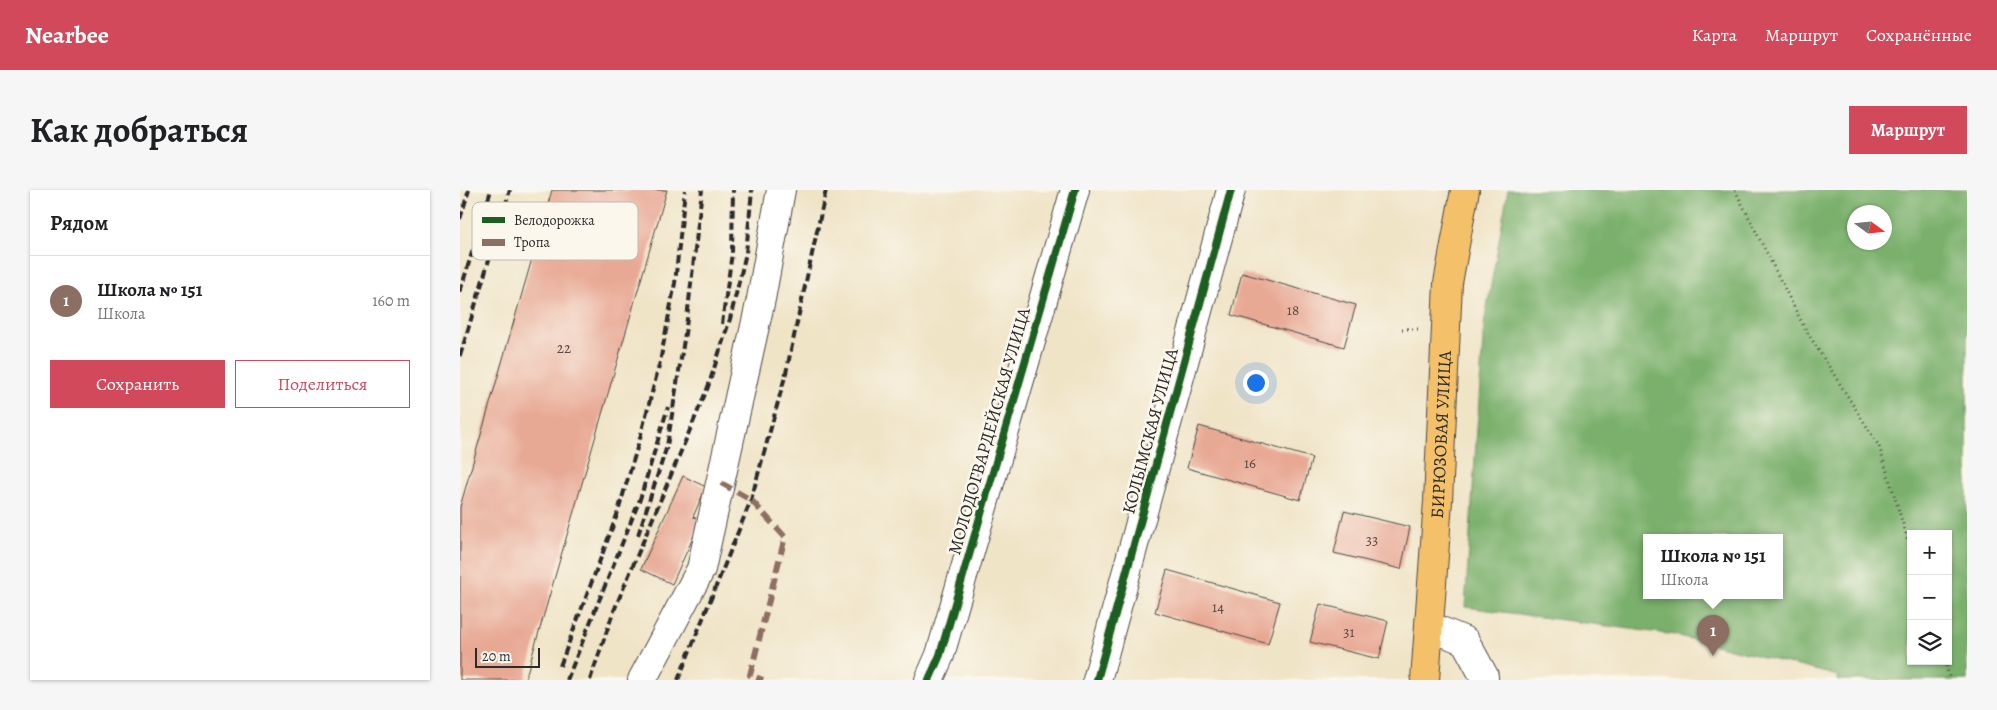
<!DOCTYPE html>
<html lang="ru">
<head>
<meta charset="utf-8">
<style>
  :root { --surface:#fff; --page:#f6f6f6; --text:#202124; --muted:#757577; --line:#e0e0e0; --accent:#d1495b }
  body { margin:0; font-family:Alegreya,serif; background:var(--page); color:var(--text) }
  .controls { position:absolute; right:15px; bottom:15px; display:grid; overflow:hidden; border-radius:0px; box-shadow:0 1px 4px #0004 }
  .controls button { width:45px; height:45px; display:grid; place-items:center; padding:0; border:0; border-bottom:1px solid var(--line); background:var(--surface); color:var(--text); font:25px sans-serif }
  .compass { position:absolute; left:1387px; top:15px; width:45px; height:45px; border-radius:50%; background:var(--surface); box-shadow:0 1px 4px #0004; rotate:105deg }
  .scale { position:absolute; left:15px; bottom:12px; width:65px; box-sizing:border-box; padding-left:5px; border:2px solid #2b2b2b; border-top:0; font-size:14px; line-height:18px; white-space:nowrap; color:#2b2b2b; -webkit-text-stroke:4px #fbf7ec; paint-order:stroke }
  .you { position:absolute; left:795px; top:192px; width:18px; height:18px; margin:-12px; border:4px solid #fff; border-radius:50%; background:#1a73e8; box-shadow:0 0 0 8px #1a73e833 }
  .badge { display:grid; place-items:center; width:32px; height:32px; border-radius:50%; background:var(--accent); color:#fff; font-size:16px; font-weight:700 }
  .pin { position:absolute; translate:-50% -41px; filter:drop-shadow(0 1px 2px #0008) }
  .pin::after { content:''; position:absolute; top:26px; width:18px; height:15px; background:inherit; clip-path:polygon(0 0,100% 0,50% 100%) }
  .popup { position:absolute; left:1183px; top:344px; width:140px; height:65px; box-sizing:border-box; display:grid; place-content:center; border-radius:0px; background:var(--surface); filter:drop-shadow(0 1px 4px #0005); font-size:16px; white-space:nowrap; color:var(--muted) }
  .popup b { font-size:19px; color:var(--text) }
  .popup::after { content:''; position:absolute; left:50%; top:100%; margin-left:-10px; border:10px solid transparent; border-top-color:var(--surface) }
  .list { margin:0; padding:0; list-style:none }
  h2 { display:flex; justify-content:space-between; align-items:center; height:65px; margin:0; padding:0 20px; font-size:21px }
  h2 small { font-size:16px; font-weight:400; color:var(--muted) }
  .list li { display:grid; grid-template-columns:32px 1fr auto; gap:15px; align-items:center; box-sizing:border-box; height:90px; padding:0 20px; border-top:1px solid var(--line) }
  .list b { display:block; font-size:19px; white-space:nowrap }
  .list p { margin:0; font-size:16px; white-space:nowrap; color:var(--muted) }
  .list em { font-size:16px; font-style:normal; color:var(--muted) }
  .actions { display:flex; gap:10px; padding:15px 20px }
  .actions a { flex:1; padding:11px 0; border:1px solid var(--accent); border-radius:0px; text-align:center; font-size:18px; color:var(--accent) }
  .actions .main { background:var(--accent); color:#fff }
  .icon { flex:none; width:28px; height:28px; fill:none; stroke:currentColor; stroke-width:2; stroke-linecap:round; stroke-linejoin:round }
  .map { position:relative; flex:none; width:1507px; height:490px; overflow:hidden; border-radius:0px }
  header { display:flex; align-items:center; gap:30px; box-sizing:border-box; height:70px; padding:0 25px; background:var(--accent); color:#fff }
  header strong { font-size:24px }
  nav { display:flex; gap:28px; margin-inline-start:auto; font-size:18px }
  .intro { display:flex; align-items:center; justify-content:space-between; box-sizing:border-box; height:120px; padding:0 30px }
  h1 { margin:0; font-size:35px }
  .button { padding:12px 22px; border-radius:0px; background:var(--accent); color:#fff; font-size:18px; font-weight:700 }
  main { display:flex; gap:30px; padding:0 30px }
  aside { flex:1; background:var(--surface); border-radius:0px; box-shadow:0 1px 4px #0004 }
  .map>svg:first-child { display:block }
  .forest { fill:#7ab06c; stroke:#526e4c; fill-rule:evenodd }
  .building { fill:#e8a994 }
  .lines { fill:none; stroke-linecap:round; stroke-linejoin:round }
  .minor-casing { stroke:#494742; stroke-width:30 }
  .major-casing { stroke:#494742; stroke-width:30 }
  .path { stroke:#494742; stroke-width:3; stroke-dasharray:1 4; stroke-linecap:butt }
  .minor { stroke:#fff; stroke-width:28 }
  .major { stroke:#f4c16a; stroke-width:28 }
  .rail { stroke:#2b2b2b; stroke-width:4; stroke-dasharray:8 4; stroke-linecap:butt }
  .quiet { stroke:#8d6e63; stroke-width:6; stroke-dasharray:12 6; stroke-linecap:butt }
  .cycleway-casing { stroke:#fbf7ec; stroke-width:11 }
  .cycleway { stroke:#1b5e20; stroke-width:8 }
  .labels { text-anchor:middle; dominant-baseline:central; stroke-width:5; stroke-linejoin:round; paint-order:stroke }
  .number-label { font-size:15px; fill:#5a4a45 }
  .street-label { font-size:18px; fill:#2b2b2b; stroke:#fbf7ec }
  .key { fill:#fbf7ec; stroke:#bdbab2; stroke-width:1 }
  .key-label { font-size:14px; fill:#2b2b2b }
</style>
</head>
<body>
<header>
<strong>Nearbee</strong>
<nav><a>Карта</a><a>Маршрут</a><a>Сохранённые</a></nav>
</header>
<div class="intro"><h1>Как добраться</h1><a class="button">Маршрут</a></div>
<main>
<aside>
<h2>Рядом<small></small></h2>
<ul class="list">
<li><span class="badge" style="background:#8d6e63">1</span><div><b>Школа № 151</b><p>Школа</p></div><em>160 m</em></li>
</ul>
<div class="actions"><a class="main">Сохранить</a><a>Поделиться</a></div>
</aside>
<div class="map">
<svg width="1507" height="490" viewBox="0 0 1507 490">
  <rect width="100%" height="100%" fill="#fbf7ec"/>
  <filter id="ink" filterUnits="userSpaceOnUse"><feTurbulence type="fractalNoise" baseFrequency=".02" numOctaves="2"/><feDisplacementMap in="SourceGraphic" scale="10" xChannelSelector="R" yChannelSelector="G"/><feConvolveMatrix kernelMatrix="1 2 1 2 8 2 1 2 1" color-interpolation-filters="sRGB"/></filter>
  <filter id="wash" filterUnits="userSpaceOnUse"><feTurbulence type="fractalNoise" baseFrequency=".0096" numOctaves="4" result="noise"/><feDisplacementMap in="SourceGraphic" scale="20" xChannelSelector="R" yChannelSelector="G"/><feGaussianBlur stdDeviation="1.12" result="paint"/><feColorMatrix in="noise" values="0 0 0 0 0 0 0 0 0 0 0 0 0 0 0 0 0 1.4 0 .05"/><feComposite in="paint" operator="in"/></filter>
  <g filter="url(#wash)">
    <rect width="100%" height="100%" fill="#f0e4c7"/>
    <path class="forest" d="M 1048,0 L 1507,0 L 1507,490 L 1378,490 L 1378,486 L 1215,445 L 1005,417 L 1024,134 ZM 1394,22 L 1424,22 L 1424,52 L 1394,52 ZM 1451,344 L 1488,344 L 1488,471 L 1451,471 ZM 1187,347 L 1319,347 L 1319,405 L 1187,405 Z"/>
    <g id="blocks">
      <path class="building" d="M 92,0 L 207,0 L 65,490 L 0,490 L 0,317 Z
        M 782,83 L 896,115 L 884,157 L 771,125 Z
        M 739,236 L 852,268 L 840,310 L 727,278 Z
        M 223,286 L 246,297 L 233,327 L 241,330 L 212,394 L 181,379 Z
        M 884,321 L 950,337 L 941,379 L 874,363 Z
        M 707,380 L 820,412 L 808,454 L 695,422 Z
        M 860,414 L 928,431 L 919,469 L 850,452 Z"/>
    </g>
  </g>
  <g filter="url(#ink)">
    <use href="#blocks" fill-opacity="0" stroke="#494742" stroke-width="1"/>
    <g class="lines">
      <g class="minor-casing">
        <path id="minor" d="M 969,436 L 1005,451 L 1024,486 L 1024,490
          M 182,490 L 241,379 L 301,109 L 321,0
          M 469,490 L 480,465 L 615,0
          M 637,490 L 771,0"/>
      </g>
      <g class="major-casing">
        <g id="major">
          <path id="s1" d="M 965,490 L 978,311 L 988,93 L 1005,0"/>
        </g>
      </g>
      <path class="path" d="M 1275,0 L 1344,137 L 1419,256 L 1451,360
        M 942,139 L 962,139
        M 1485,471 L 1490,490"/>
      <use href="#minor" class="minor"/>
      <use href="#major" class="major"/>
      <path class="rail" d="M 0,29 L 9,0
        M 0,102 L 31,0
        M 262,134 L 272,63 L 273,0
        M 0,166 L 50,0
        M 178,345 L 207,256 L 226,137 L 242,0
        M 100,476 L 157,325 L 180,248 L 200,172 L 215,93 L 225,0
        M 107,490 L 180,309 L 208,217
        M 130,490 L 153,423 L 248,197 L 270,129 L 286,63 L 292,0
        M 218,490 L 291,310 L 326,183 L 366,0"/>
      <path class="quiet" d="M 261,293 L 291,310 L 325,347 L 290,485 L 303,490"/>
      <g class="cycleway-casing">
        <path id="cycleway" d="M 469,490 L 480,465 L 615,0
          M 637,490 L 771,0"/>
      </g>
      <use href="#cycleway" class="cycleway"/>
    </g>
  </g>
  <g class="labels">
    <g class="number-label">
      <text x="833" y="120">18</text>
      <text x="104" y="158">22</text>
      <text x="790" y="273">16</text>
      <text x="912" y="350">33</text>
      <text x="758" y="417">14</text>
      <text x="889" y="442">31</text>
    </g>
    <g class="street-label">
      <text transform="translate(529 241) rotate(-74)">МОЛОДОГВАРДЕЙСКАЯ УЛИЦА</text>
      <text transform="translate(690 241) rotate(-75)">КОЛЫМСКАЯ УЛИЦА</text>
      <text stroke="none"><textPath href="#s1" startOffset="246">БИРЮЗОВАЯ УЛИЦА</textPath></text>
    </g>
  </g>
  <rect x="12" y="12" width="166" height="58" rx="8" class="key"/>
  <rect x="22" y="27" width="23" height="6" fill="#1b5e20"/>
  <rect x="22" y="49" width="23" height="7" fill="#8d6e63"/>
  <g class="key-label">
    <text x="54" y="35">Велодорожка</text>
    <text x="54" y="57">Тропа</text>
  </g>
</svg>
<div class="controls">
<button>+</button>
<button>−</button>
<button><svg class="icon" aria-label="layers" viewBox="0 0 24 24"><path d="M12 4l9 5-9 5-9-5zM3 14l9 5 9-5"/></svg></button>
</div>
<svg class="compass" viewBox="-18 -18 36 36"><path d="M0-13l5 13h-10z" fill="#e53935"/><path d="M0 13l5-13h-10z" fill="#757577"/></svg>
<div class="scale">20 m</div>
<div class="you"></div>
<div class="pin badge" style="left:1253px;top:466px;background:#8d6e63">1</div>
<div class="popup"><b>Школа № 151</b>Школа</div>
</div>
</main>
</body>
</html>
